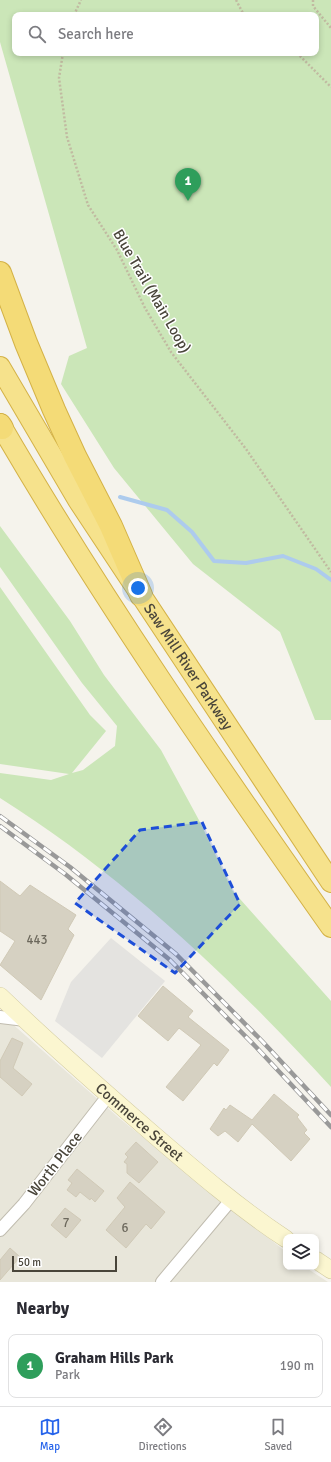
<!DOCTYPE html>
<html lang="en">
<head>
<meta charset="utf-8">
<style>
  :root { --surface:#fff; --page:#f2f2f3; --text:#2b2b33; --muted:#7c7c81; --line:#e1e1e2; --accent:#2563eb }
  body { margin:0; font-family:Signika,sans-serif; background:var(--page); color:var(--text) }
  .controls { position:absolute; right:12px; bottom:12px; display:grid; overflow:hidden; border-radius:8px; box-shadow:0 2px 6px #0003 }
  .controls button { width:36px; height:36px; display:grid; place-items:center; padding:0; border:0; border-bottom:1px solid var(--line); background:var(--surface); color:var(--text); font:20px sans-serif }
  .scale { position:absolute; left:12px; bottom:10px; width:105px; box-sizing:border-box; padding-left:4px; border:2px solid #49453a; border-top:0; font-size:11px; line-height:14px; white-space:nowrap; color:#49453a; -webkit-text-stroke:3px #fff; paint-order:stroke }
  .you { position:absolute; left:138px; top:588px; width:14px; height:14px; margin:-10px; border:3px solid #fff; border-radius:50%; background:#1a73e8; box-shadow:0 0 0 6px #1a73e833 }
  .badge { display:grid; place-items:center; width:26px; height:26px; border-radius:50%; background:var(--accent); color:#fff; font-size:13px; font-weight:700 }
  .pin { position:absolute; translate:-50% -33px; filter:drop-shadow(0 1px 2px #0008) }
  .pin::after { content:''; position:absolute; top:21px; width:14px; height:12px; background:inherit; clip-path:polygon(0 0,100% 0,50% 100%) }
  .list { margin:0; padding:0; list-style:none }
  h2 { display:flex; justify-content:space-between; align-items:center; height:52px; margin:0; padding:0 16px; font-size:17px }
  h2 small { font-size:13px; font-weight:400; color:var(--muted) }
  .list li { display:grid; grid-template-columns:26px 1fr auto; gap:12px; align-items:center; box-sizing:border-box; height:64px; margin:0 8px 8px; padding:0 8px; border:1px solid var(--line); border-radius:8px }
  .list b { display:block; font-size:15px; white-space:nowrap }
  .list p { margin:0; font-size:13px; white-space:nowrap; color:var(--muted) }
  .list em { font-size:13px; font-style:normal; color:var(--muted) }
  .icon { flex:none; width:22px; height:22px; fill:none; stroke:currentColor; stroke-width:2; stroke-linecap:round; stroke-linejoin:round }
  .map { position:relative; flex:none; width:331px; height:1282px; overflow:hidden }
  .search { position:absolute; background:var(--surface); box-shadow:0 2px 6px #0003; left:12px; right:12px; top:12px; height:44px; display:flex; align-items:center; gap:10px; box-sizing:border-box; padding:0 14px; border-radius:8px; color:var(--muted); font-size:15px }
  .sheet { height:124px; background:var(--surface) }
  nav { display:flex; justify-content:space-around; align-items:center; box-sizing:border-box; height:56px; border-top:1px solid var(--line); background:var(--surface); font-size:11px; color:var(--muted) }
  nav a { display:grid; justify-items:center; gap:2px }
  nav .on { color:var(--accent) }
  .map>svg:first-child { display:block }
  .residential { fill:#e8e6da }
  .green { fill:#cbe6b8; fill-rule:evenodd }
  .parking { fill:#e4e3e0 }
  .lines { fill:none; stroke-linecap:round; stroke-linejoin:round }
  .stream { stroke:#adcbed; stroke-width:4 }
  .building { fill:#d6d1c2; stroke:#d0c9b6 }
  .minor-casing { stroke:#c0bcaf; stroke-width:14 }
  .secondary-casing { stroke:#d1ca9f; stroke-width:18 }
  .trunk-casing { stroke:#d4b247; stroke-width:22 }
  .motorway-casing { stroke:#d4b247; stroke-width:24 }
  .path { stroke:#c1baa1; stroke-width:2.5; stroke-dasharray:2 2; stroke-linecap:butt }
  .minor { stroke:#fff; stroke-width:12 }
  .secondary { stroke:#fbf6d0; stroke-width:17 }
  .trunk { stroke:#f6e28c; stroke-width:20 }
  .motorway { stroke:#f4db77; stroke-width:22 }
  .rail-casing { stroke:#999; stroke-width:4.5 }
  .rail { stroke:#fff; stroke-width:3; stroke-dasharray:9; stroke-linecap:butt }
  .marked { fill:#1d4ed8; fill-opacity:0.2; stroke:#1d4ed8; stroke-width:3; stroke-dasharray:8 5; stroke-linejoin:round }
  .labels { text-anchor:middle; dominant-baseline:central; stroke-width:3; stroke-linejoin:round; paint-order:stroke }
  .number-label { font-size:13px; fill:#6c685c }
  .street-label { font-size:15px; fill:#49453a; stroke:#fff }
</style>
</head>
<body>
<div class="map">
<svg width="331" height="1282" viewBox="0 0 331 1282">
  <rect width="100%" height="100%" fill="#f5f3ec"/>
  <path class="residential" d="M 0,1013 L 119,1118 L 286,1252 L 286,1267 L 305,1267 L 328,1282 L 0,1282 Z"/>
  <path class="green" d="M 0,0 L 331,0 L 331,720 L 315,720 L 280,632 L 193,564 L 114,468 L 61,384 L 69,356 L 87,348 L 0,42 ZM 15,15 L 316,15 L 316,53 L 15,53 Z
    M 0,526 L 70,621 L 104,675 L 161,750 L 200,822 L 232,890 L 331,1001 L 331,1087 C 232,979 124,876 0,798 L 0,773 L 51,780 L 69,774 L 0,764 L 0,587 L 90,715 L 106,731 L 72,773 L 83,770 L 115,746 L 117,726 L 82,683 L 0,567 Z"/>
  <path class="parking" d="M 111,938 L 165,981 L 102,1058 L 55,1021 L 71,982 Z"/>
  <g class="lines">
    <path class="stream" d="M 120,497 L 167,510 L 192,532 L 214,561 L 246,563 L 283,556 L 316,569 L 331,580"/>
  </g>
  <path class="building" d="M 0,881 L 20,896 L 30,885 L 76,915 L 68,929 L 74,935 L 41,1000 L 0,965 L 15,941 L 0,931 Z
    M 163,986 L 193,1011 L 188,1017 L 229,1050 L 217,1066 L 214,1063 L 183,1101 L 166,1087 L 201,1045 L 179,1028 L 168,1041 L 138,1016 Z
    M 12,1038 L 23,1043 L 13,1068 L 32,1084 L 22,1096 L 0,1077 L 0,1061 Z
    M 274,1094 L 299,1115 L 297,1117 L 307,1130 L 304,1133 L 310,1139 L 291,1161 L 252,1124 L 238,1142 L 225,1131 L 218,1136 L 210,1129 L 224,1108 L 226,1110 L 230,1105 L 252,1120 Z
    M 136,1142 L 158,1162 L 139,1183 L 127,1173 L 127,1164 L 124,1162 L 128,1157 L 125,1154 Z
    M 77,1169 L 104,1191 L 95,1202 L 91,1198 L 90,1200 L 80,1192 L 76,1197 L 67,1190 L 72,1183 L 68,1180 Z
    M 130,1182 L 165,1212 L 151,1229 L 146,1224 L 126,1248 L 106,1230 L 125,1207 L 117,1198 Z
    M 65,1208 L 81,1220 L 66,1238 L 51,1225 Z
    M 10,1248 L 20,1257 L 0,1280 L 0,1260 Z"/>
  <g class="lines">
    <g class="minor-casing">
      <path id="minor" d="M 0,1017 L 25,1020
        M 0,1230 L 24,1204 L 108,1096
        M 162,1282 L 231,1200"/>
    </g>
    <g class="secondary-casing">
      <g id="secondary">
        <path id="s1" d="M 0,996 C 49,1043 101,1089 153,1134 C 196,1171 239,1208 286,1239"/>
        <path d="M 316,1260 L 331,1270"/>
      </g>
    </g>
    <g class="trunk-casing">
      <g id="trunk">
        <path id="s2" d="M 0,367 L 78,500 L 331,882"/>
        <path d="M 0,424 C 101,598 216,763 331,927"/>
      </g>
    </g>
    <g class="motorway-casing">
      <path id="motorway" d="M 0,273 L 26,343 L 54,410 L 75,456 L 111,526 L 141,595
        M 0,425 L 2,428"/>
    </g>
    <path class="path" d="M 236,0 L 244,15
      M 313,0 L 313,6 L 331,28
      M 74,15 L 81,0
      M 63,53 L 59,78 L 67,137 L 88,205 L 117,250 L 145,308 L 171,352 L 246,449 L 331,572
      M 297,53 L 331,87"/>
    <use href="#minor" class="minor"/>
    <use href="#secondary" class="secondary"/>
    <use href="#trunk" class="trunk"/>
    <use href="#motorway" class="motorway"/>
    <g class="rail-casing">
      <path id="rail" d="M 0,816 L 70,867 L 176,954 L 262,1041 L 331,1115
        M 0,826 L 65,874 L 170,960 L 256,1047 L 331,1127"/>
    </g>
    <use href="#rail" class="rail"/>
  </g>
  <path class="marked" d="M 202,822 L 240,904 L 175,973 L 75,903 L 140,830 Z"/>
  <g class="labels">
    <g class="number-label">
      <text x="37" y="940">443</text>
      <text x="66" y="1223">7</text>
      <text x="125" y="1228">6</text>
    </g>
    <g class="street-label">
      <text transform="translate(152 291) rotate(60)">Blue Trail (Main Loop)</text>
      <text stroke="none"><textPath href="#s2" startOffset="354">Saw Mill River Parkway</textPath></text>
      <text stroke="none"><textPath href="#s1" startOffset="188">Commerce Street</textPath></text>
      <text transform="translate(55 1164) rotate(-52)">Worth Place</text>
    </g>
  </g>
</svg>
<div class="controls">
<button><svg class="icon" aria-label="layers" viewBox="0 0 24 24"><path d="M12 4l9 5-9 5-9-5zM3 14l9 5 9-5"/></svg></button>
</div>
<div class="scale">50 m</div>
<div class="you"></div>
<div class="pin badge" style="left:188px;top:201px;background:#2e9e5b">1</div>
<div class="search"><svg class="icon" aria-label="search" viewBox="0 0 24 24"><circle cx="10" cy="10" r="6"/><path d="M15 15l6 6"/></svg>Search here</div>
</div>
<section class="sheet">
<h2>Nearby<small></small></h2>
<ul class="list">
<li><span class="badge" style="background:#2e9e5b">1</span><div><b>Graham Hills Park</b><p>Park</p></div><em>190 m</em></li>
</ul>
</section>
<nav>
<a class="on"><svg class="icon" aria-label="map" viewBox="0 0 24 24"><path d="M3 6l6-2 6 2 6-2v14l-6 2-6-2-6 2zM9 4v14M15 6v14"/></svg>Map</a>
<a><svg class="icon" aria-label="directions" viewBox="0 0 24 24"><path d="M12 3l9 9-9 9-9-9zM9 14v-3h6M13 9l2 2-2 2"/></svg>Directions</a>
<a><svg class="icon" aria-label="saved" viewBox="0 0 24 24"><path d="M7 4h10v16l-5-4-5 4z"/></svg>Saved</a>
</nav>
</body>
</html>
